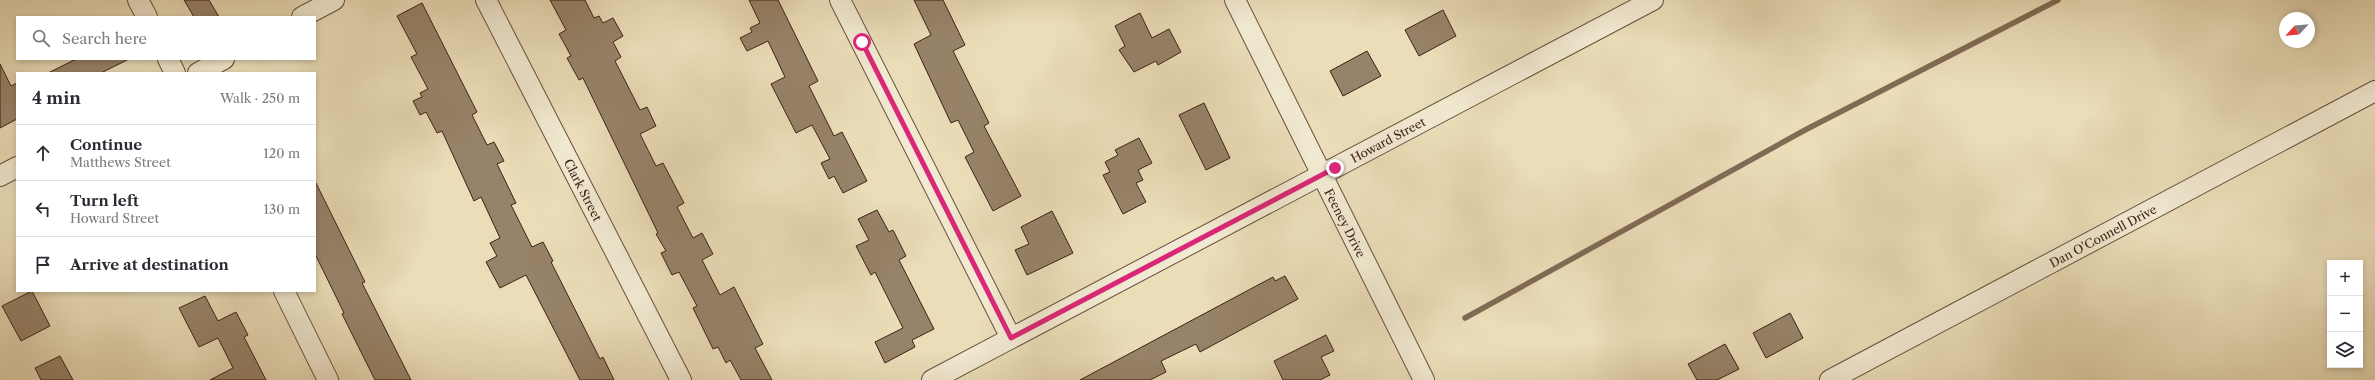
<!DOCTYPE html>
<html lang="en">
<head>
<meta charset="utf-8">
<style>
  :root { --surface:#fff; --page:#f2f2f3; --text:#2b2b33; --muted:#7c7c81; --line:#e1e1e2 }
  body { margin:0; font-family:"Libre Caslon Text",serif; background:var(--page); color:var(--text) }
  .controls { position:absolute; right:12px; bottom:12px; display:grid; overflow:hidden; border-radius:0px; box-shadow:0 2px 6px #0003 }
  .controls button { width:36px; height:36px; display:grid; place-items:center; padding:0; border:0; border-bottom:1px solid var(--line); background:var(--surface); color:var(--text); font:20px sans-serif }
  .compass { position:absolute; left:2279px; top:12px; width:36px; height:36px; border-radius:50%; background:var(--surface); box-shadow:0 2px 6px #0003; rotate:244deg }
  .stop { position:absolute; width:12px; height:12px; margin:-9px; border:3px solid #db2777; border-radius:50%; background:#fff }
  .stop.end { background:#db2777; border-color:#fff; box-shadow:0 1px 4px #0008 }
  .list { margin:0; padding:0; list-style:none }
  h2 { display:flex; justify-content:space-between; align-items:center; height:52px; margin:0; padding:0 16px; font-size:17px }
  h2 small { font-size:13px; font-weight:400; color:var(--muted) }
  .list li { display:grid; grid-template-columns:26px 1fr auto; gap:12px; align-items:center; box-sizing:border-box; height:56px; padding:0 16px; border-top:1px solid var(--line) }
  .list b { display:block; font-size:15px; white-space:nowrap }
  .list p { margin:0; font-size:13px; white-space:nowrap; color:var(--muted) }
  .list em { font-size:13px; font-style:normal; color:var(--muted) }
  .icon { flex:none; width:22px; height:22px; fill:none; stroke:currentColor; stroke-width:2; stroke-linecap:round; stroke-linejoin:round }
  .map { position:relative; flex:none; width:2375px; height:380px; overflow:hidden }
  .search { position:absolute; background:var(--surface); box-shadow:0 2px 6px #0003; left:16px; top:16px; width:300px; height:44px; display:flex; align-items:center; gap:10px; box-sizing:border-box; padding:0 14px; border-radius:0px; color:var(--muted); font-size:15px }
  .panel { position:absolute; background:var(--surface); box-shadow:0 2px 6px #0003; left:16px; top:72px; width:300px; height:220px; border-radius:0px }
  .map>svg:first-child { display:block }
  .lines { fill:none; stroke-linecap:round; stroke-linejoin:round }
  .stream { stroke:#816b55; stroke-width:5.5 }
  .building { fill:#978369; stroke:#3d2114 }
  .minor-casing { stroke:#68503d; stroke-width:22 }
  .minor { stroke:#f1e9d1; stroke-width:20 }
  .route { stroke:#db2777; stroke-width:5 }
  .labels { text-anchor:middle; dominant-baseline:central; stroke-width:3; stroke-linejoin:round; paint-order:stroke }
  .street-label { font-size:12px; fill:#3d2114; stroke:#f1e9d1 }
</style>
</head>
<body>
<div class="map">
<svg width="2375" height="380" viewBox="0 0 2375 380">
  <rect width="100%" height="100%" fill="#eaddb8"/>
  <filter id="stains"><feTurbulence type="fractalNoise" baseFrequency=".005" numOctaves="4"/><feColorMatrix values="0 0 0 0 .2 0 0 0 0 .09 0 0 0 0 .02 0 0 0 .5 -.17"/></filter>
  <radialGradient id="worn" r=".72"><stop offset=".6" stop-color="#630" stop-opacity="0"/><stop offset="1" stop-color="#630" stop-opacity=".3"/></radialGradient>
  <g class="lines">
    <path class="stream" d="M 1465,318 L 1805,130 L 2058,0"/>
  </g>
  <path class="building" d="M 184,0 L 209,0 L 219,17 L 194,17 Z
    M 550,0 L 585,0 L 594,18 L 599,16 L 603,23 L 613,18 L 623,36 L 613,42 L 621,57 L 615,61 L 640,110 L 647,107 L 656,126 L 640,134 L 656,166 L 663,163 L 684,203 L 677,207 L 693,238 L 702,233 L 713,254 L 702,260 L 720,295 L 734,287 L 763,344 L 755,348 L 772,380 L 741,380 L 730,360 L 726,363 L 718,347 L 713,349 L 693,308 L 697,306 L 679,272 L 672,275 L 661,253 L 666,251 L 656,234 L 658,233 L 583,78 L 579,80 L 567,58 L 571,56 L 559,34 L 566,30 Z
    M 749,0 L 778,0 L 818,81 L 809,86 L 834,136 L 842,132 L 867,181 L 843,193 L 834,176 L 829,179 L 821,163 L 830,159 L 812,125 L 796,133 L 771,84 L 785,77 L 768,41 L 747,51 L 740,38 L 752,32 L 750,28 L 760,23 Z
    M 914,0 L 943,0 L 965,45 L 953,51 L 989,123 L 984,126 L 1021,196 L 993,211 L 965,157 L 974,152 L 958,120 L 951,123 L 914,44 L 931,35 Z
    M 422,3 L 477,112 L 472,115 L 487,145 L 494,142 L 504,161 L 497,164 L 516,203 L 511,205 L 532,247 L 543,242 L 553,261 L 551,262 L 600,359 L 603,357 L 614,380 L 580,380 L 526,275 L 500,288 L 486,262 L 497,256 L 490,243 L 500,238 L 481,197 L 474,201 L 442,131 L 437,133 L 426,112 L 420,115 L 413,101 L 422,97 L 420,93 L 428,89 L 411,57 L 417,54 L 397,16 Z
    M 1443,10 L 1456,36 L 1419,56 L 1405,30 Z
    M 1140,13 L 1152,38 L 1169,29 L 1181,52 L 1158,65 L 1156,61 L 1134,72 L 1119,50 L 1125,46 L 1115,26 Z
    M 1367,51 L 1381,76 L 1343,96 L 1330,71 Z
    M 76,59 L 129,59 L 101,73 L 48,73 Z
    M 0,64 L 11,86 L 17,83 L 17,119 L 0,128 Z
    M 1204,103 L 1230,158 L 1206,170 L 1179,115 Z
    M 1139,138 L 1152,163 L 1138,170 L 1143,180 L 1136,183 L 1146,202 L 1123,214 L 1103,175 L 1110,172 L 1105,162 L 1118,155 L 1115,150 Z
    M 315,181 L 365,282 L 362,283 L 411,380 L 375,380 L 342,314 L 344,313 L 315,254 Z
    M 877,210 L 889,232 L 893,230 L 906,256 L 899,260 L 934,329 L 912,340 L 915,347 L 885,363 L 875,342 L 903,328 L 875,272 L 871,275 L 856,246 L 869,240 L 858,219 Z
    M 1052,211 L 1073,253 L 1027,275 L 1015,250 L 1029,244 L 1021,227 Z
    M 1285,276 L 1298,299 L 1200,352 L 1196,344 L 1161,361 L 1166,372 L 1150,380 L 1080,380 L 1273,277 L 1275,281 Z
    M 32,291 L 50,326 L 21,341 L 2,306 Z
    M 205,296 L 218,321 L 236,312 L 248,335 L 244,337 L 266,380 L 210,380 L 233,368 L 218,338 L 199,347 L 179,308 Z
    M 1790,313 L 1803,338 L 1766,358 L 1753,333 Z
    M 1326,335 L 1334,351 L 1321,357 L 1330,375 L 1320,380 L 1283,380 L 1274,361 Z
    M 1725,344 L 1739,369 L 1717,380 L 1697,380 L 1688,364 Z
    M 60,356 L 73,380 L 41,380 L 35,368 Z"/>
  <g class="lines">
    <g class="minor-casing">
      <path id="minor" d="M 138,0 L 147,17
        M 486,0 L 681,380
        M 840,0 L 1011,338
        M 1235,0 L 1424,380
        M 302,17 L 334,0
        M 168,59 L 175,73
        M 198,73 L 224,59
        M 0,176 L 17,167
        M 284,291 L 328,380
        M 932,380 L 1653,0
        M 1830,380 L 2375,91"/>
    </g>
    <use href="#minor" class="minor"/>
  </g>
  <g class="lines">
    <path class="route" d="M 862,42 L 1011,338 L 1335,168"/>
  </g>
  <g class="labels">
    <g class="street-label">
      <text transform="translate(1388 140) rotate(-28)">Howard Street</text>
      <text transform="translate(583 190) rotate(63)">Clark Street</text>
      <text transform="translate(1345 223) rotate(63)">Feeney Drive</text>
      <text transform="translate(2103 236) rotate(-28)">Dan O'Connell Drive</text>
    </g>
  </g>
  <rect width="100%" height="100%" filter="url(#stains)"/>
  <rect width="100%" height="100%" fill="url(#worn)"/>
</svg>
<div class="controls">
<button>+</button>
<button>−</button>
<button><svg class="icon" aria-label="layers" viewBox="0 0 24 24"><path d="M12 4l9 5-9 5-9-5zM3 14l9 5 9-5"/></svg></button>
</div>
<svg class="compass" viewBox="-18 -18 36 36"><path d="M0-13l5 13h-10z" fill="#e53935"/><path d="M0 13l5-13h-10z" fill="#7c7c81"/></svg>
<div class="stop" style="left:862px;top:42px"></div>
<div class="stop end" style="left:1335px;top:168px"></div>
<div class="search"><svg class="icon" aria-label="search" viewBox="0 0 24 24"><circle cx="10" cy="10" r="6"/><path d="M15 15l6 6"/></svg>Search here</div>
<section class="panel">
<h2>4 min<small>Walk · 250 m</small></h2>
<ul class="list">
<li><svg class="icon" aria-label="ahead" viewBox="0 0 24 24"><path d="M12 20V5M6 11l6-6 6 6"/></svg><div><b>Continue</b><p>Matthews Street</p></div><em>120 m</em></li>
<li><svg class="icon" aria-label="left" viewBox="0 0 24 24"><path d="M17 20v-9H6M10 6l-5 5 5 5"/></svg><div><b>Turn left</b><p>Howard Street</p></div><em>130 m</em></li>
<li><svg class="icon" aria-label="arrive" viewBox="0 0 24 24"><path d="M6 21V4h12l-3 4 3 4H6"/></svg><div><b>Arrive at destination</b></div></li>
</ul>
</section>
</div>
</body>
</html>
